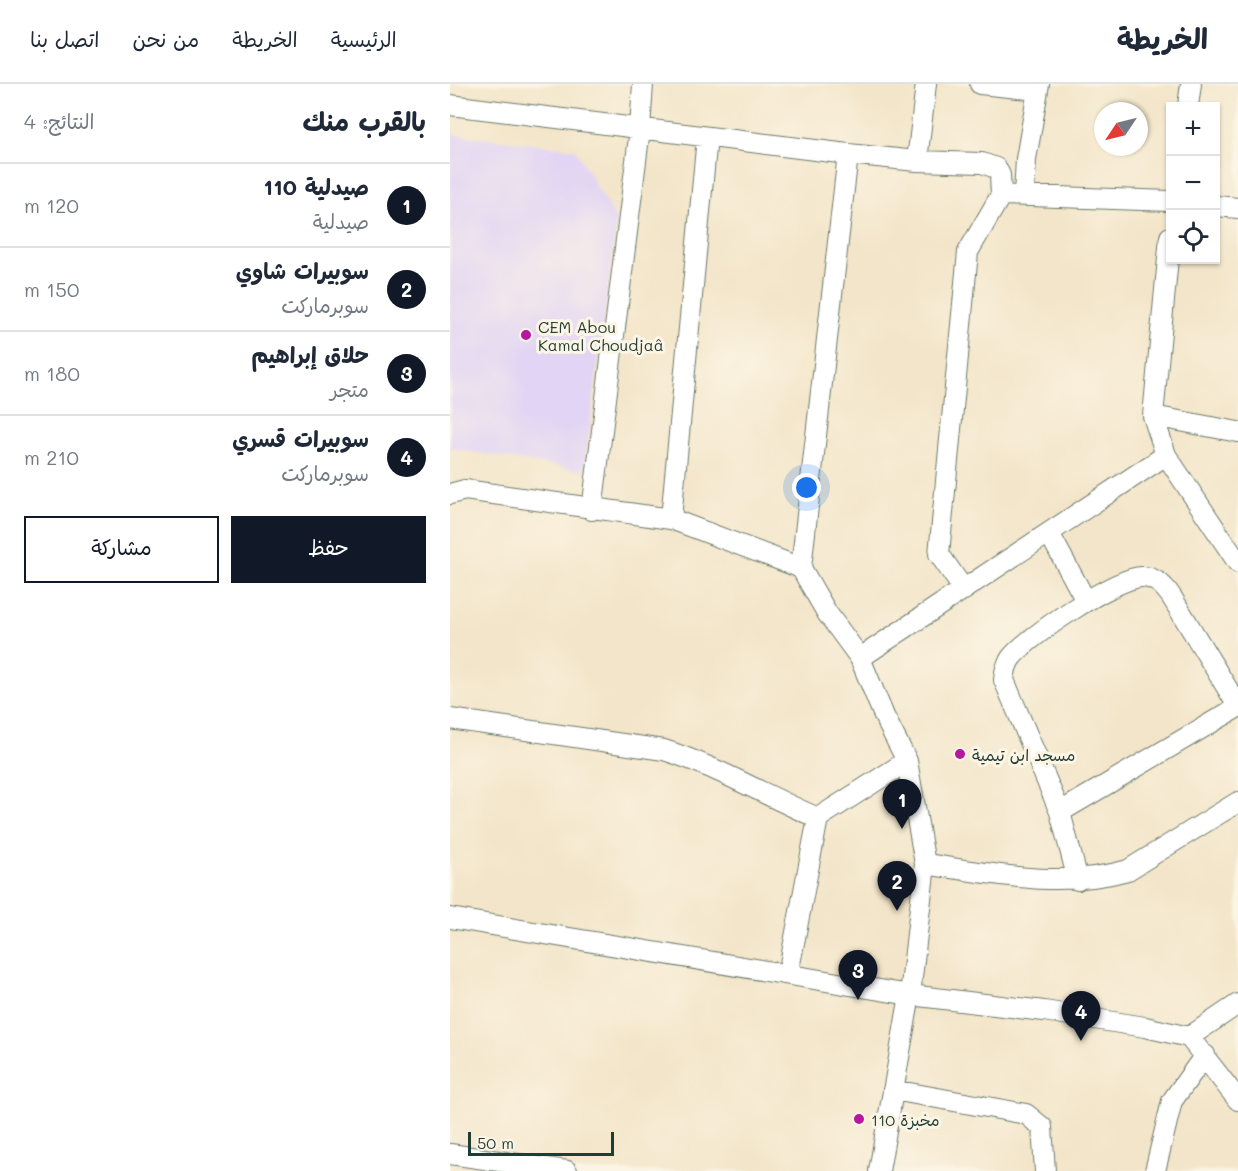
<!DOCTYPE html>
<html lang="ar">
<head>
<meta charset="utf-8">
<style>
  :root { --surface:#fff; --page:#f2f2f3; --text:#1f2937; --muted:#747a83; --line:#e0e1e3; --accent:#111827 }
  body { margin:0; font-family:Mali,"Playpen Sans Arabic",sans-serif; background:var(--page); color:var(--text); direction:rtl }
  .controls { position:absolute; right:18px; top:18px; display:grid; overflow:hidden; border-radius:0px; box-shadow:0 2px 4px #0004 }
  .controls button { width:54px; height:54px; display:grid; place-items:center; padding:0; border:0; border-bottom:2px solid var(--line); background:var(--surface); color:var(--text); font:30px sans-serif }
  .compass { position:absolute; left:644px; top:18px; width:54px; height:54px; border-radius:50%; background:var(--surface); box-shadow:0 2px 4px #0004; rotate:235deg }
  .scale { position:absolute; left:18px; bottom:15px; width:146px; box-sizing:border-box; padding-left:6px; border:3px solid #1f3d34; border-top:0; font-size:16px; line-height:21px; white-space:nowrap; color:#1f3d34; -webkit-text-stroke:4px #fcf5e5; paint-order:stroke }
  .you { position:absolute; left:357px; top:404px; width:21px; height:21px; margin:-15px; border:4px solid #fff; border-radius:50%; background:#1a73e8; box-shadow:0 0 0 9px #1a73e833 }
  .badge { display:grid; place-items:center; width:39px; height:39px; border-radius:50%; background:var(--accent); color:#fff; font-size:20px; font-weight:700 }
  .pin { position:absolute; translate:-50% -50px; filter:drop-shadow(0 2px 3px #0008) }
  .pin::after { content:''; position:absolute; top:32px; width:21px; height:18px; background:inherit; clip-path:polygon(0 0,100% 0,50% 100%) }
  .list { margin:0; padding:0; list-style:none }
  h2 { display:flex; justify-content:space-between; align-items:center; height:78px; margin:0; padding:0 24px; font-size:26px }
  h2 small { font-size:20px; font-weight:400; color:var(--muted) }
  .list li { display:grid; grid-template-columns:39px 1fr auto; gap:18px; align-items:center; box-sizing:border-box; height:84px; padding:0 24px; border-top:2px solid var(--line) }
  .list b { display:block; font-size:22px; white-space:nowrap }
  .list p { margin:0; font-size:20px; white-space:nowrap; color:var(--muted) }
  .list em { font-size:20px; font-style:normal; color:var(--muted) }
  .actions { display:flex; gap:12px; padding:18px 24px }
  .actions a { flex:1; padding:14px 0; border:2px solid var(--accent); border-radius:0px; text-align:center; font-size:21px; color:var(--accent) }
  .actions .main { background:var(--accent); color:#fff }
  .icon { flex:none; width:33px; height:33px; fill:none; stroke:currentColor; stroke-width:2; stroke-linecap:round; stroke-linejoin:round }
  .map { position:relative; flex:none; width:788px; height:1087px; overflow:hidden; direction:ltr }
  header { display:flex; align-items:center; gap:36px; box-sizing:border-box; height:84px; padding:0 30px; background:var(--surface); border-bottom:2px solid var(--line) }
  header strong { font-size:28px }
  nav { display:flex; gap:33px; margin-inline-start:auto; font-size:21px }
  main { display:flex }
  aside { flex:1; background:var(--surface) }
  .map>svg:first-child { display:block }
  .built { fill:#e1d4f4 }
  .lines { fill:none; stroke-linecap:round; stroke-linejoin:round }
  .street-casing { stroke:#697868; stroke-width:22 }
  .street { stroke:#fff; stroke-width:20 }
  .poi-dot { fill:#b5179e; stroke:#fcf5e5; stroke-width:2 }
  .labels { text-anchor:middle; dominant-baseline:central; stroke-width:6; stroke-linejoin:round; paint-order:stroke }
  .poi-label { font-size:16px; fill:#1f3d34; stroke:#fcf5e5; text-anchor:start }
</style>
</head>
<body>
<header>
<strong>الخريطة</strong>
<nav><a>الرئيسية</a><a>الخريطة</a><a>من نحن</a><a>اتصل بنا</a></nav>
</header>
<main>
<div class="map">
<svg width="788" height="1087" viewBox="0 0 788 1087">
  <rect width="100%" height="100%" fill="#fcf5e5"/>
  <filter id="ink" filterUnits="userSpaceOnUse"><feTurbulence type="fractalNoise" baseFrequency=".0167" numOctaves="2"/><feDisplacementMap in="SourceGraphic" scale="12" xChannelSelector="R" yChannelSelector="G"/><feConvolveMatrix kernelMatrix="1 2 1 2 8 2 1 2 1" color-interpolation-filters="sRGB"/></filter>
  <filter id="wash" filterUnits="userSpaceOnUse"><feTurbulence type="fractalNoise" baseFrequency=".008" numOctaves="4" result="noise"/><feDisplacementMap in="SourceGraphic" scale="24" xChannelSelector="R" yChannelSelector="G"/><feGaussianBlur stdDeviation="1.35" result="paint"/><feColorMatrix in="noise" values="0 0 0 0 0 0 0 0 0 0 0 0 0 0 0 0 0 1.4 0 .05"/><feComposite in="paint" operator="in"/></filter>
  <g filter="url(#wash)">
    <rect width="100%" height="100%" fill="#f3e5c9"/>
    <path class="built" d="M 0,50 L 125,65 L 167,137 L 134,387 L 0,364 Z"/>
  </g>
  <g filter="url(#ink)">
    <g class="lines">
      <g class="street-casing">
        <path id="street" d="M 530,0 L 588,6
          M 0,21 L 398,70 L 467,77 L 532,79 L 546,84 L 550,91 L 551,111 L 518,168 L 489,470 L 514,506
          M 738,22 L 741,0
          M 467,77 L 476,0
          M 551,111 L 720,117
          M 574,111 L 576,75 L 589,0
          M 766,122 L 788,124
          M 720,153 L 703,332 L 716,371 L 788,479
          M 703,332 L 788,348
          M 0,410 L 15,406 L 221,435 L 351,484 L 377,529 L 410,574 L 434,632 L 457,677 L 475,780 L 460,911 L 429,1087
          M 142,426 L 190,45 L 193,0
          M 221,435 L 257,53
          M 599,449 L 636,517
          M 351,484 L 398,70
          M 410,574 L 716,371
          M 788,622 L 721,512 C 714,502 705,492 691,493 C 665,494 577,553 561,574 C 556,581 555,587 554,596 L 610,728 L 788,623
          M 0,635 L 214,666 C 268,683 316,712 368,734
          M 610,728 L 628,796
          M 475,780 C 542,790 612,805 678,786 L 788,718
          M 0,834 L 460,911 L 594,927 L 695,943 L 739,953 L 788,1016
          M 338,890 L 368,734 L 457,677
          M 739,953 L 788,920
          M 443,1006 L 576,1030 L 592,1043 L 595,1087
          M 0,1070 L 117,1087
          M 705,1087 L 722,1017 L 755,971"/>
      </g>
      <use href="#street" class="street"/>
    </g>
  </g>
  <g class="poi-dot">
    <circle cx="76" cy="251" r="6"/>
    <circle cx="510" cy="670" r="6"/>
    <circle cx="409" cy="1035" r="6"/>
  </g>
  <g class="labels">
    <g class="poi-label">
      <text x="88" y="242">CEM Abou<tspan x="88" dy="18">Kamal Choudjaâ</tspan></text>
      <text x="522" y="670">مسجد ابن تيمية</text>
      <text x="421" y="1035">مخبزة 110</text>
    </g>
  </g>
</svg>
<div class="controls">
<button>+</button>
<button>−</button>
<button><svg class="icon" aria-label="locate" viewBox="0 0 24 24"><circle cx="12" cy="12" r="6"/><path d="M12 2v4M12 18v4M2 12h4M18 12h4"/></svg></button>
</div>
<svg class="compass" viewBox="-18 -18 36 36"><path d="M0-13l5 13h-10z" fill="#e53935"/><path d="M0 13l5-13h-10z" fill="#747a83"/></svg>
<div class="scale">50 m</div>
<div class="you"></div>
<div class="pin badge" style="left:452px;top:745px">1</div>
<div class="pin badge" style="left:447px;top:827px">2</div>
<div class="pin badge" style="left:408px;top:916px">3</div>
<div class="pin badge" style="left:631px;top:957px">4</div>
</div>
<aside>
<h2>بالقرب منك<small>النتائج: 4</small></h2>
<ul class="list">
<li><span class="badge">1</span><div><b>صيدلية 110</b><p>صيدلية</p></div><em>120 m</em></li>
<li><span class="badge">2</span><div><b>سوبيرات شاوي</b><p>سوبرماركت</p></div><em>150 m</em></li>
<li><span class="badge">3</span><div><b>حلاق إبراهيم</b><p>متجر</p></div><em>180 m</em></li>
<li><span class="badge">4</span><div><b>سوبيرات قسري</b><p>سوبرماركت</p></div><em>210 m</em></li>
</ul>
<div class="actions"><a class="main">حفظ</a><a>مشاركة</a></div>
</aside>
</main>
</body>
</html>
